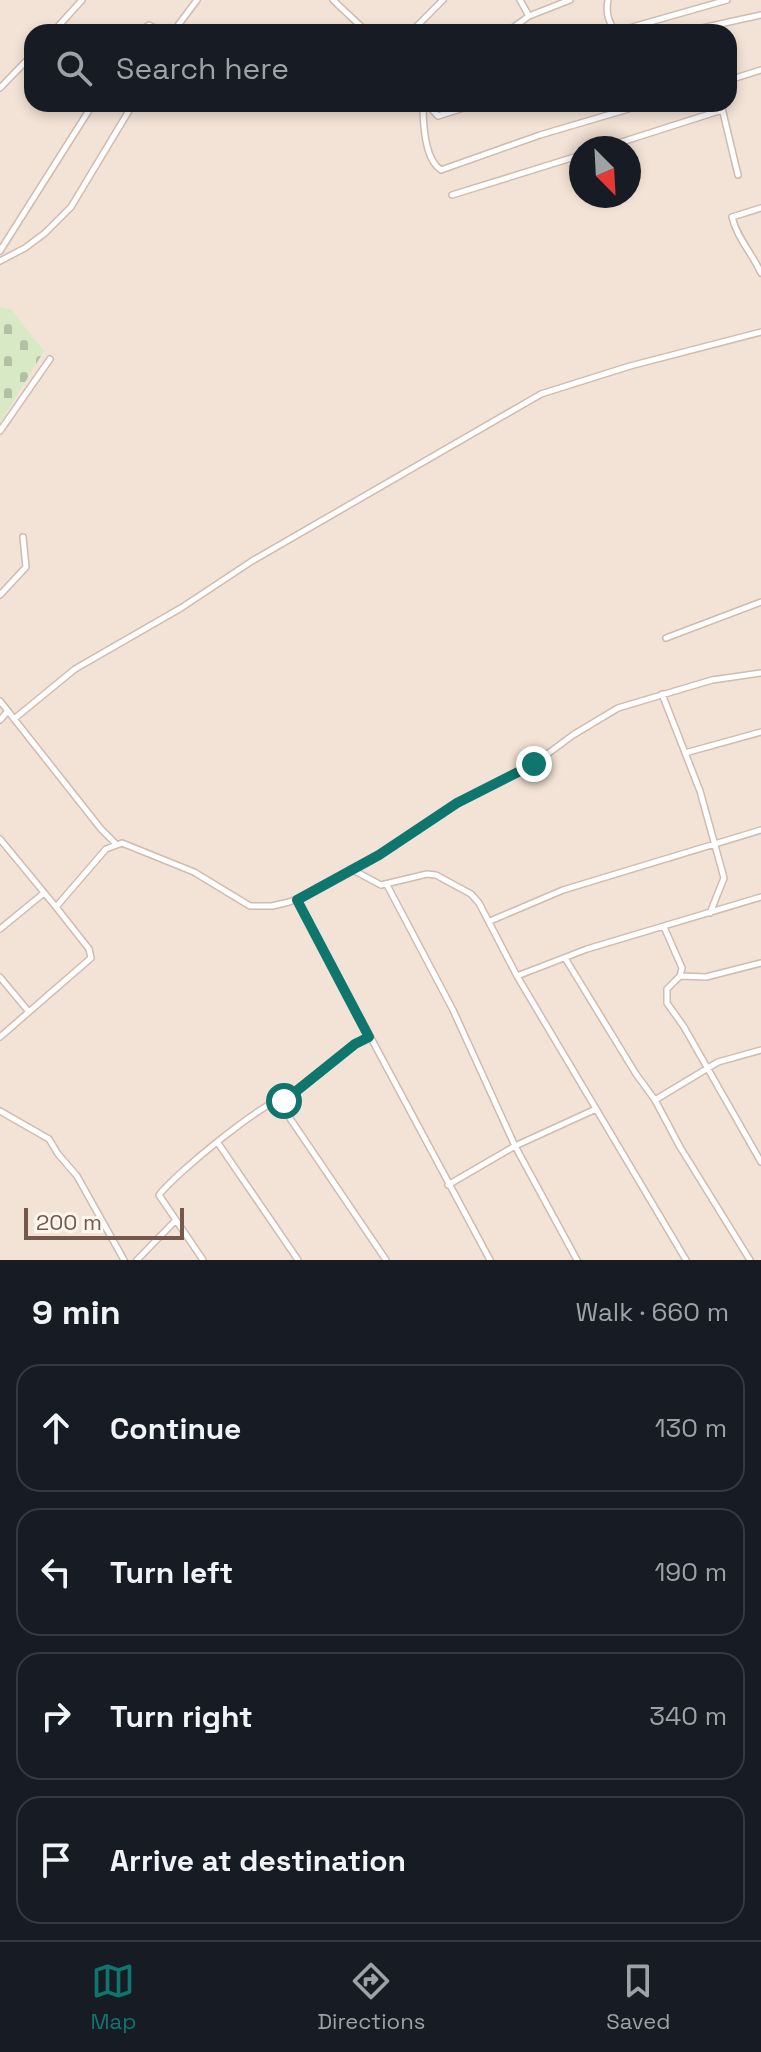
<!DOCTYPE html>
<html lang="en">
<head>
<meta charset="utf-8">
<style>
  :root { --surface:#171b24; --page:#20242c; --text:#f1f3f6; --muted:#9ea1a6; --line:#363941; --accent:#0f766e }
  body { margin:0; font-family:"Space Grotesk",sans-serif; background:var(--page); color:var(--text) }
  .compass { position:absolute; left:569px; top:136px; width:72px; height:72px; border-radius:50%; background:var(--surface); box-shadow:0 4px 12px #0003; rotate:156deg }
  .scale { position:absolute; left:24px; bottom:20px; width:160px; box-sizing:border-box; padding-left:8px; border:4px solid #75574c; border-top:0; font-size:22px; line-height:28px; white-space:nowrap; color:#75574c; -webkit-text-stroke:6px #fef6ee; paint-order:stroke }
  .stop { position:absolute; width:24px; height:24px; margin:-18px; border:6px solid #0f766e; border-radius:50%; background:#fff }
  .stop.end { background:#0f766e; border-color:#fff; box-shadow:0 2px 8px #0008 }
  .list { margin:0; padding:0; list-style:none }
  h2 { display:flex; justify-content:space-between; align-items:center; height:104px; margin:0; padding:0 32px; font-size:34px }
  h2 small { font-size:26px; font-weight:400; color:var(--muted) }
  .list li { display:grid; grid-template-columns:52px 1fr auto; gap:24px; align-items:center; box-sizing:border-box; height:128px; margin:0 16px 16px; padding:0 16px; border:2px solid var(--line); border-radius:24px }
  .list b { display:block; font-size:30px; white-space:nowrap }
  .list em { font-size:26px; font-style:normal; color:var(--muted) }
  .icon { flex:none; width:44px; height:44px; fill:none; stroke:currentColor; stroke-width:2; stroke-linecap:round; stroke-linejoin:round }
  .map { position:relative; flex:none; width:761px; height:1260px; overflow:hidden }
  .search { position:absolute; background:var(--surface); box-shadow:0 4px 12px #0003; left:24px; right:24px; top:24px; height:88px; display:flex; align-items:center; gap:20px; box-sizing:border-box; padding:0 28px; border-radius:24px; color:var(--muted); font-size:30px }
  .sheet { height:680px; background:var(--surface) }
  nav { display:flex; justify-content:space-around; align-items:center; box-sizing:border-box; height:112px; border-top:2px solid var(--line); background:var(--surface); font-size:22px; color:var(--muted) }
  nav a { display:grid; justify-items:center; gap:4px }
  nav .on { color:var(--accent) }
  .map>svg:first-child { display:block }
  .residential { fill:#f3e3d6; fill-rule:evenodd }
  .cemetery { fill:url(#cemetery-stones) }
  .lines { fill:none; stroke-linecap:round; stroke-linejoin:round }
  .minor-casing { stroke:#cfbbb0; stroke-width:8 }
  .minor { stroke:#fff; stroke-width:5 }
  .route { stroke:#0f766e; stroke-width:10 }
</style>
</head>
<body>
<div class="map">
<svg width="761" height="1260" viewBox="0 0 761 1260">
  <defs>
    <pattern id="cemetery-stones" width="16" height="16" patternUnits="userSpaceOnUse" patternTransform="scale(2)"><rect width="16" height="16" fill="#d8e9c6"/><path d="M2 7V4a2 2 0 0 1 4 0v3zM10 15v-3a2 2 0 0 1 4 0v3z" fill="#b4c0a3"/></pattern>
  </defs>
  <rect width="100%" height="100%" fill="#fcf2e8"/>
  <path class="residential" d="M 0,0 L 761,0 L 761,1260 L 0,1260 ZM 32,32 L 729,32 L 729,104 L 32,104 ZM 581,148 L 629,148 L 629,196 L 581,196 Z"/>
  <path class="cemetery" d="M 0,307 L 11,309 L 44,351 L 0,423 Z"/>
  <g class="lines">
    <g class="minor-casing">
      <path id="minor" d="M 333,0 L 367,32
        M 608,0 C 606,11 607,20 614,29 L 622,30 L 727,0
        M 529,16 L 570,0
        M 53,32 L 82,0
        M 139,32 L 149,25 L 162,32
        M 173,32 L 197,0
        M 411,32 L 443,0
        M 507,32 L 529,16 L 520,0
        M 684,32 L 761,15
        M 729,80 L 761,70
        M 0,88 L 32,55
        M 423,104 C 423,122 424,159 441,170 L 540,135 L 645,104
        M 427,104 L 438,116 L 476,104
        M 721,104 L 738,175
        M 603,148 L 722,110
        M 452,195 L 581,155
        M 761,208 L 732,217 C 737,238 752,253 761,273
        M 0,251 L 93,104
        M 0,261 L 25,248 L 45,233 L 71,207 L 133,104
        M 0,431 L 50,359
        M 0,595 L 26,567 L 23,537
        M 666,638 L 761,602
        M 662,694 L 700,791 L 724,878 L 710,913
        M 0,701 L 101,829 L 116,844
        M 14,719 L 75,669 L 181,608 L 252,561 L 541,394 L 630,366 L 761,332
        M 0,720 L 8,711
        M 685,753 L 761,732
        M 0,839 L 56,907 L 106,849 L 122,843 L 194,872 L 250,906 L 272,906 L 289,902 L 305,896 L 379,855 L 457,803 L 534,764 L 573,735 L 618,708 L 712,680 L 761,673
        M 351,869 L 381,885 L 427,874 L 436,875 L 471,894 L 479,903 L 517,976 L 686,1260
        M 387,885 L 453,1010 L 515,1146 L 577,1260
        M 297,900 L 490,1260
        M 490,921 L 563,890 L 761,830
        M 664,927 L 682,968 L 680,976 L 667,989 L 667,1003 L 684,1027 L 761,1162
        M 0,929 L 44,893
        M 565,958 L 636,1074 L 655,1100 L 680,1147 L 750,1260
        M 517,976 L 587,949 L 761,897
        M 680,976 L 706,977 L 761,963
        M 0,977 L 29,1012
        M 0,1037 L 91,958 L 89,949 L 56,907
        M 287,1098 L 283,1103 L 285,1111 L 386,1260
        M 655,1100 L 718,1062 L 761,1050
        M 0,1111 L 49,1139 L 58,1154 L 77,1176 L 124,1260
        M 218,1143 L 298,1260
        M 448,1185 L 515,1146 L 596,1109
        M 137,1260 L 176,1220
        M 203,1260 L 159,1195 C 175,1174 263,1101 287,1097 L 355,1044 L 369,1037"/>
    </g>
    <use href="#minor" class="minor"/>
  </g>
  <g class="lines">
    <path class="route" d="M 284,1101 L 355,1044 L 369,1037 L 297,900 L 379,855 L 457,803 L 534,764"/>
  </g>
</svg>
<svg class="compass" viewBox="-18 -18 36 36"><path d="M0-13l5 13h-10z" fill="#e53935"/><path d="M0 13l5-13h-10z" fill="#9ea1a6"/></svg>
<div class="scale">200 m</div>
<div class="stop" style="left:284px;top:1101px"></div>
<div class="stop end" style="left:534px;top:764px"></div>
<div class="search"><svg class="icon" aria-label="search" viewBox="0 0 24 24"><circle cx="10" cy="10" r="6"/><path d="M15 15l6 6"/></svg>Search here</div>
</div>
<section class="sheet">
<h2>9 min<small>Walk · 660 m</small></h2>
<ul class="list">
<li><svg class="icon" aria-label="ahead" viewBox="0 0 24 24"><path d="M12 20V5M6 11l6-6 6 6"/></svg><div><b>Continue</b></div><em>130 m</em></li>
<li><svg class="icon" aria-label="left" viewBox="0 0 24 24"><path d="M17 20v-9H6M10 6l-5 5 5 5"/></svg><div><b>Turn left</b></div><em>190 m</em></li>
<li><svg class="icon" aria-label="right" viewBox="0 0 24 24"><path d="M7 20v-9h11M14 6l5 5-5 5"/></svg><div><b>Turn right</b></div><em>340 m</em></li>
<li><svg class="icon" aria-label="arrive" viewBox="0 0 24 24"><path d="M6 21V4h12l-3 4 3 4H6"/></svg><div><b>Arrive at destination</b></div></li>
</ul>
</section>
<nav>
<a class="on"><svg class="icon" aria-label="map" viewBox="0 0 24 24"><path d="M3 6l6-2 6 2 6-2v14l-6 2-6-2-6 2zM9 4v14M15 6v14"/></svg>Map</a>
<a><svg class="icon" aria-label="directions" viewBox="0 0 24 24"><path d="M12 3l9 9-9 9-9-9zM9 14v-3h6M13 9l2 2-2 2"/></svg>Directions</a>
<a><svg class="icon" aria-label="saved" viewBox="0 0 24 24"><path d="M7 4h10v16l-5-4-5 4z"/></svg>Saved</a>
</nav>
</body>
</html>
